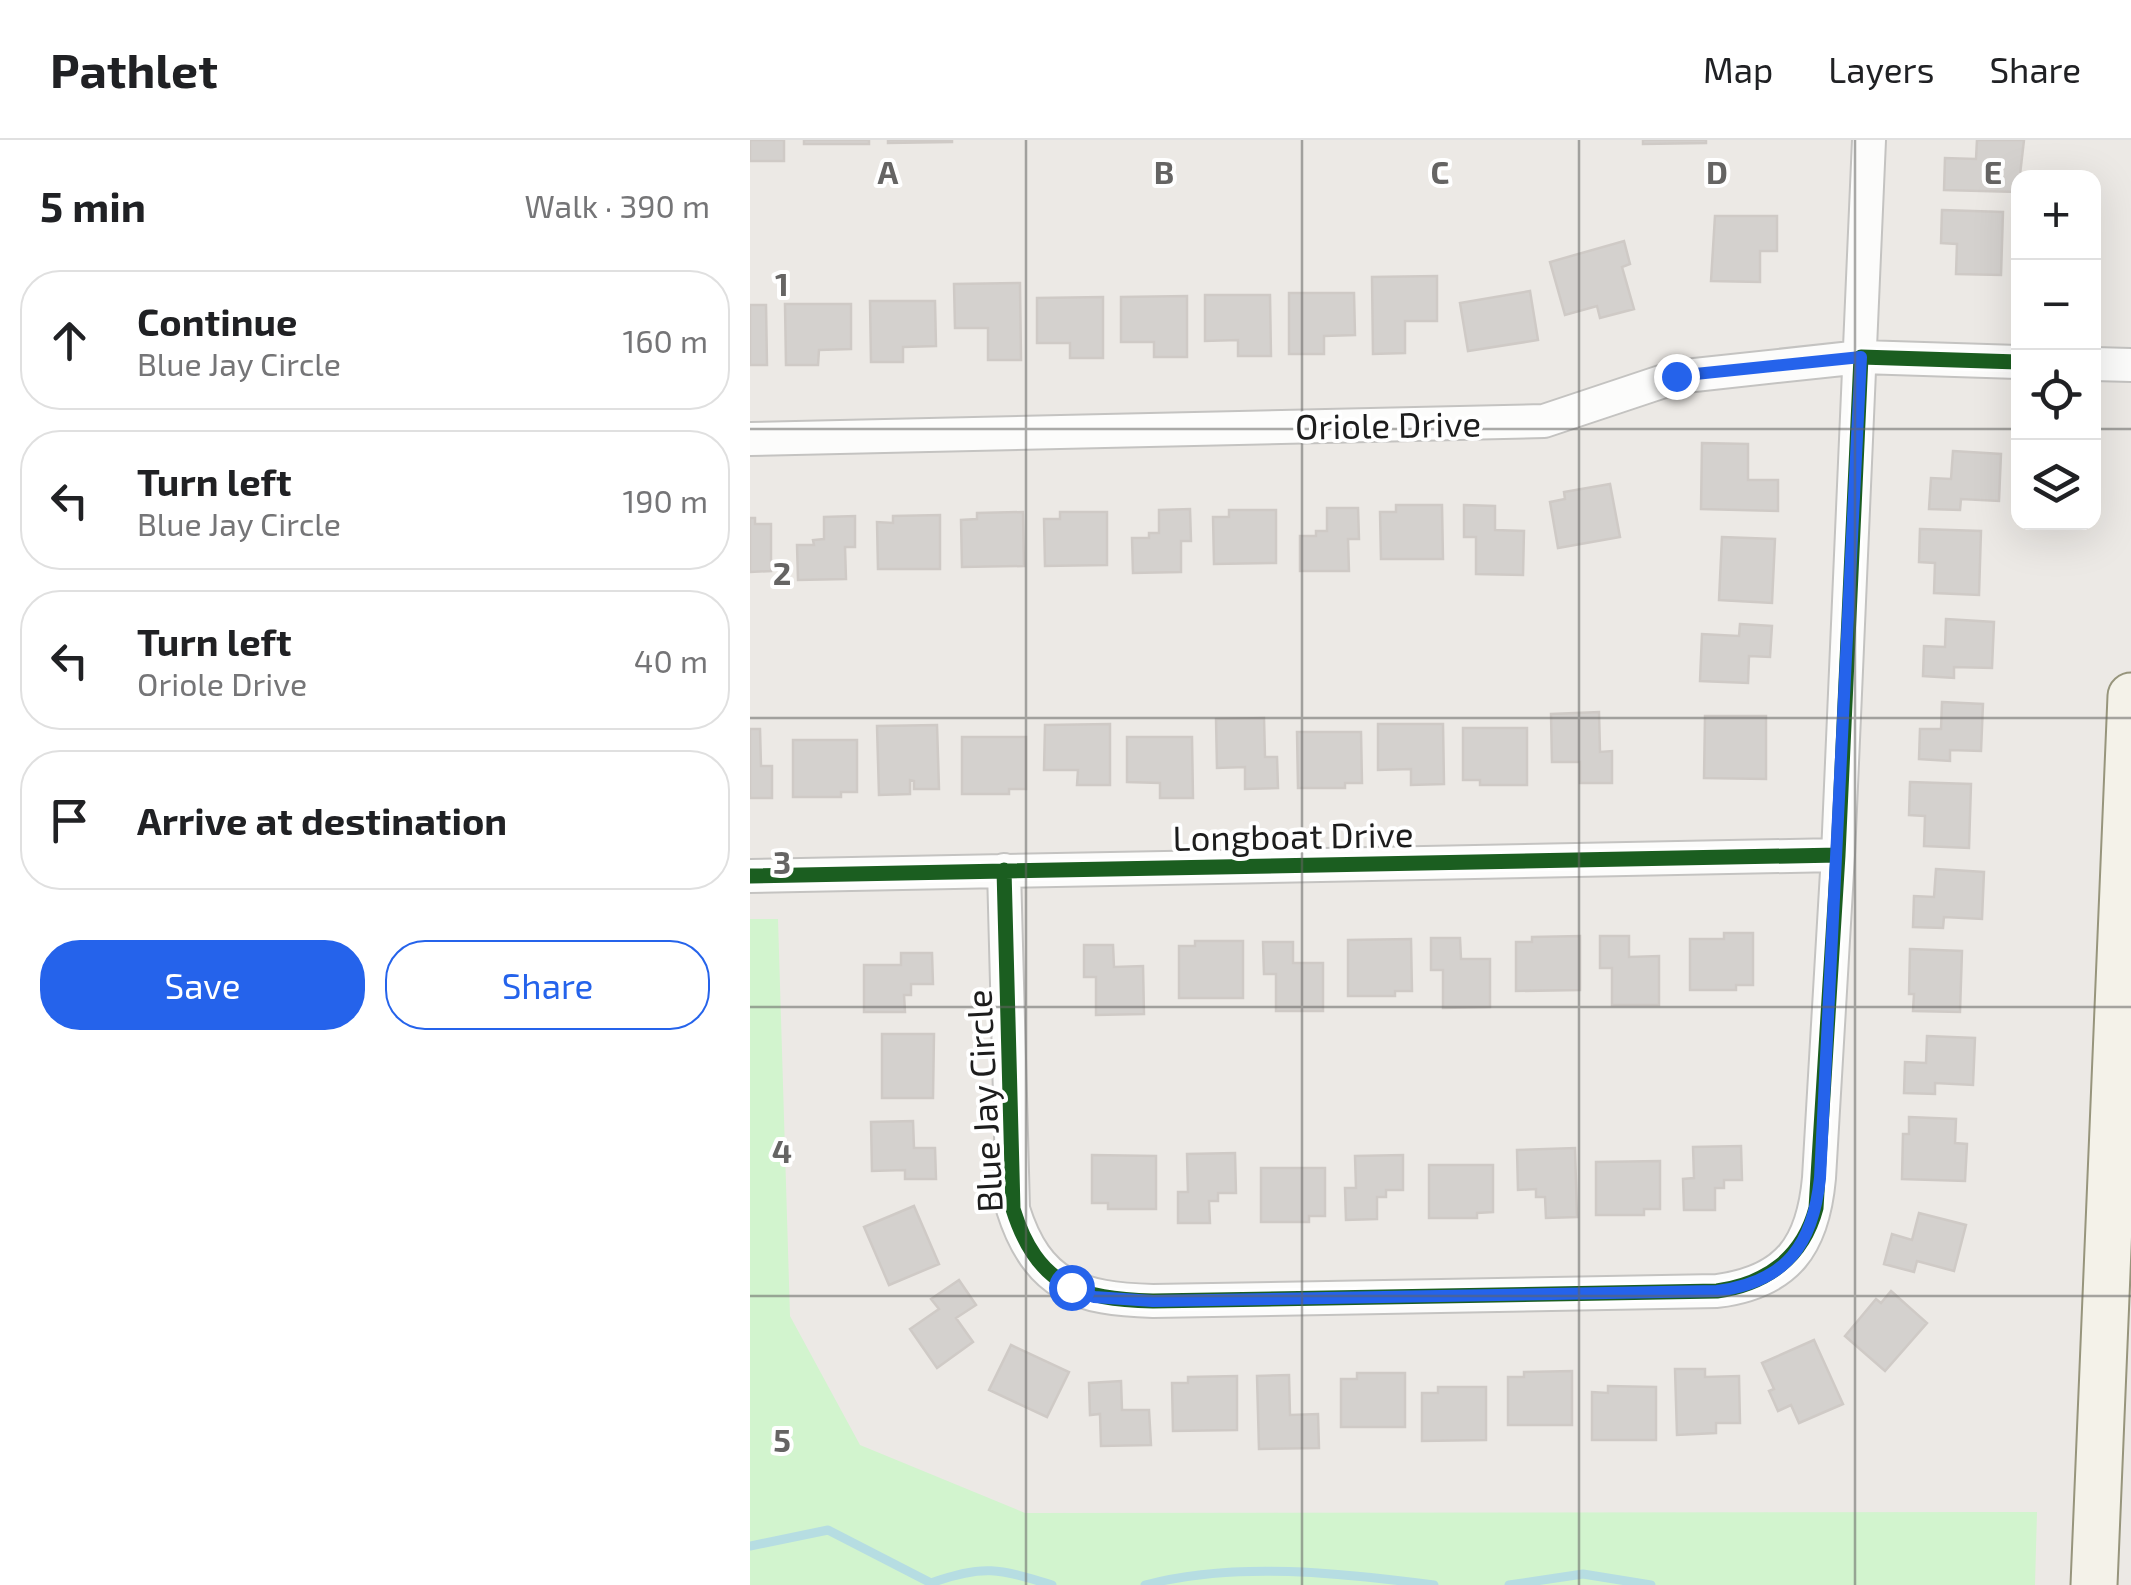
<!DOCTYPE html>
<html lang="en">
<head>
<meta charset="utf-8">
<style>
  :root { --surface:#fff; --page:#f6f6f6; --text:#202124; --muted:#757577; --line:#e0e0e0; --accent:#2563eb }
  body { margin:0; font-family:"Exo 2",sans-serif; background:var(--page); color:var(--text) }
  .controls { position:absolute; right:30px; top:30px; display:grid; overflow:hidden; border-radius:20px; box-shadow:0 10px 40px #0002 }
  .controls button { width:90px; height:90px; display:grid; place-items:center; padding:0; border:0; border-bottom:2px solid var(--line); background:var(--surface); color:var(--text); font:50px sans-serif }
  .stop { position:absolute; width:30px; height:30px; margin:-22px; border:8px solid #2563eb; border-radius:50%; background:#fff }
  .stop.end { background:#2563eb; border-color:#fff; box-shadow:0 2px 10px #0008 }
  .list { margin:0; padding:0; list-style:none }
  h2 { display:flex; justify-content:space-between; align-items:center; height:130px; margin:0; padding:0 40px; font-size:42px }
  h2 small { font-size:32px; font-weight:400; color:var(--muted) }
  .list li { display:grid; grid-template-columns:65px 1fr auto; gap:30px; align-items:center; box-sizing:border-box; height:140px; margin:0 20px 20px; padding:0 20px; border:2px solid var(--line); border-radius:40px }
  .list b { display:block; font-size:38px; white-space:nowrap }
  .list p { margin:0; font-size:32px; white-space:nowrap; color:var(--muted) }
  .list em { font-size:32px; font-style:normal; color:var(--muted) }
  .actions { display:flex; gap:20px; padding:30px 40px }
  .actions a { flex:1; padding:22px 0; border:2px solid var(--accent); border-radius:40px; text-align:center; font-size:35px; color:var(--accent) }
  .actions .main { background:var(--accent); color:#fff }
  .icon { flex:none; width:55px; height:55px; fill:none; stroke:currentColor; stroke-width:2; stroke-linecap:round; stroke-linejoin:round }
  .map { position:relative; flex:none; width:1381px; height:1445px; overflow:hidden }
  header { display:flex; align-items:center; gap:60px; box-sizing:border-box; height:140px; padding:0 50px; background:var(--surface); border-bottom:2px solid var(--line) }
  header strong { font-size:48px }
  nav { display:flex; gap:55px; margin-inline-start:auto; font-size:35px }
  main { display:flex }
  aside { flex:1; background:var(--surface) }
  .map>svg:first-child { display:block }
  .park { fill:#d2f4ce }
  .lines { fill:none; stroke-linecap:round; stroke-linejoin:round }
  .stream { stroke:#b6dde2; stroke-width:9 }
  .building { fill:#d4d1ce; stroke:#cfcac6; stroke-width:2.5 }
  .street-casing { stroke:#c4c3c1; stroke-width:36 }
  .secondary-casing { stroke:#97957c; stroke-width:49 }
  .street { stroke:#fcfcfb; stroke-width:32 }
  .secondary { stroke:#f4f2e9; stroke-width:45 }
  .cycleway-casing { stroke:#fff; stroke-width:21 }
  .cycleway { stroke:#1b5e20; stroke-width:15 }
  .route { stroke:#2563eb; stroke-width:12 }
  .grid { fill:none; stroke:#656463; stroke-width:2.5; stroke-opacity:0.55 }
  .labels { text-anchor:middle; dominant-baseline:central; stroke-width:8; stroke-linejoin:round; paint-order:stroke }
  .street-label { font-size:35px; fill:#1d1d1d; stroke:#fff }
  .grid-label { font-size:32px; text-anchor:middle; font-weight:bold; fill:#656463; stroke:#fff; stroke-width:8; stroke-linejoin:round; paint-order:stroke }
</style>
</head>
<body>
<header>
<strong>Pathlet</strong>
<nav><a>Map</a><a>Layers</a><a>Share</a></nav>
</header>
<main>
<aside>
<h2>5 min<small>Walk · 390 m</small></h2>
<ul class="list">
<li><svg class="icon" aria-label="ahead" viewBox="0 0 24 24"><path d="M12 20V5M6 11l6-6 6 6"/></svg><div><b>Continue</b><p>Blue Jay Circle</p></div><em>160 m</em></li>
<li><svg class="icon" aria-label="left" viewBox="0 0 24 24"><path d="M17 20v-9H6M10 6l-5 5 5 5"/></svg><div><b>Turn left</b><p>Blue Jay Circle</p></div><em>190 m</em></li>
<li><svg class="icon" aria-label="left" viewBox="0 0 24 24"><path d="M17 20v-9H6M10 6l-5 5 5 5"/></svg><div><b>Turn left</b><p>Oriole Drive</p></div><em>40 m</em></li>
<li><svg class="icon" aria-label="arrive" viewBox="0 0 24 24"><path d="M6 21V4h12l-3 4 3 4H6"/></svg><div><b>Arrive at destination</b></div></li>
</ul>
<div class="actions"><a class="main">Save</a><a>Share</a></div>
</aside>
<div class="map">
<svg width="1381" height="1445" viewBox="0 0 1381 1445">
  <rect width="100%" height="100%" fill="#ece9e5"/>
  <path class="park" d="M 0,779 L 28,779 L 40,1176 L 110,1305 L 275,1373 L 1287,1372 L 1285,1445 L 0,1445 Z"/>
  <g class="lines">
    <path class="stream" d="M 0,1406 L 78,1390 L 181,1443 C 234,1424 249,1429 302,1445
      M 395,1445 C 485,1421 592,1433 684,1445
      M 759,1445 L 833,1434 L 901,1445"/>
  </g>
  <path class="building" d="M 0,0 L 34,0 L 34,21 L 0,21 Z
    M 54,0 L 119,0 L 119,4 L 54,4 Z
    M 138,0 L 202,0 L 202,2 L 138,3 Z
    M 893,0 L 956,0 L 956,3 L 893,4 Z
    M 1227,0 L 1274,0 L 1268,52 L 1194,50 L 1195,18 L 1226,19 Z
    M 1192,70 L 1253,72 L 1251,135 L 1206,134 L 1207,104 L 1191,103 Z
    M 965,76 L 1027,76 L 1027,111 L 1010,111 L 1010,142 L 961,141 Z
    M 874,101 L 880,124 L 872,127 L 884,169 L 850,178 L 847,166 L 815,175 L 800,122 Z
    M 687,136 L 687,181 L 655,181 L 655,213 L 623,214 L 622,137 Z
    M 270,143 L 271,220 L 238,220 L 238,188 L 205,188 L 204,144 Z
    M 780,151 L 788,200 L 718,211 L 710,163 Z
    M 539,153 L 604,153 L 605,195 L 574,196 L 574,214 L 539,214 Z
    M 455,155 L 520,155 L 521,216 L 488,216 L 488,200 L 455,201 Z
    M 437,156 L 437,217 L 404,217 L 404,202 L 371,202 L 371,157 Z
    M 353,157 L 353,218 L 320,218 L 320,203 L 287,203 L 287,158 Z
    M 120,161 L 185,161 L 186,206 L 153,207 L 153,222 L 121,222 Z
    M 35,164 L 101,164 L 101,209 L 69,210 L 68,225 L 36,225 Z
    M 0,165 L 16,165 L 17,225 L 0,225 Z
    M 952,303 L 998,304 L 998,340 L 1028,340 L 1028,371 L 951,369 Z
    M 1203,311 L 1251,314 L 1249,361 L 1211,359 L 1210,370 L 1179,369 L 1181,338 L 1201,339 Z
    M 860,344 L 870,397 L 808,408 L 800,362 L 815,359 L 814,352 Z
    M 646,365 L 692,365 L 693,419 L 631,419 L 630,372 L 646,372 Z
    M 714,365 L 745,366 L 745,390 L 774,391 L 773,435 L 726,434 L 726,397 L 714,397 Z
    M 577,368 L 608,368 L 609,399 L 598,399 L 599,431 L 550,431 L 550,396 L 566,396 L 566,391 L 577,391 Z
    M 440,369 L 441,401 L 431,401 L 431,432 L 383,433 L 382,398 L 399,398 L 399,393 L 409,393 L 409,370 Z
    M 479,370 L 526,370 L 526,423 L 464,424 L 463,377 L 479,377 Z
    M 273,372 L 274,426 L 212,427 L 211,380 L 227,379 L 227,373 Z
    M 310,372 L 357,372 L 357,425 L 295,426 L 294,379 L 310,379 Z
    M 190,375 L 190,429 L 128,429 L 127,382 L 143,383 L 143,376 Z
    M 105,376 L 105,407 L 95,407 L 96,439 L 48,440 L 47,405 L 64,405 L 63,400 L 74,399 L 74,377 Z
    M 0,378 L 5,378 L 5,384 L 21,384 L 21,431 L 0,432 Z
    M 1170,389 L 1231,391 L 1229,455 L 1184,453 L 1185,423 L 1169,422 Z
    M 972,397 L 1025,399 L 1022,463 L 969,460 Z
    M 1196,479 L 1244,482 L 1242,528 L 1204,527 L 1204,538 L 1173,536 L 1174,506 L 1195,507 Z
    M 990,484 L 1022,486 L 1020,517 L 999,516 L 998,543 L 950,541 L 952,494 L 989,496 Z
    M 1192,562 L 1233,564 L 1231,611 L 1200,610 L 1200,621 L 1169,619 L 1170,589 L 1191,589 Z
    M 849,572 L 850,612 L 862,611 L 862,643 L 830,643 L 830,622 L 802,622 L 801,574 Z
    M 955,576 L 1016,576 L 1016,639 L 954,638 Z
    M 514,578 L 515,617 L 527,617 L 528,648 L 495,649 L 495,627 L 467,628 L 466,579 Z
    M 360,584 L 360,645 L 327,645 L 328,630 L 294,630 L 295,585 Z
    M 628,584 L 693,584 L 694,644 L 661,645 L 661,629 L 628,630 Z
    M 187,585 L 189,649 L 164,649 L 164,641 L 160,640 L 160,654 L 129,655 L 127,586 Z
    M 713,588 L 777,588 L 777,645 L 730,645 L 730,640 L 713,640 Z
    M 0,589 L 10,589 L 11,626 L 22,626 L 22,658 L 0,658 Z
    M 547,592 L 611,592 L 612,643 L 595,643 L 595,648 L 548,648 Z
    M 212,597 L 276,597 L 276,649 L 259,649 L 259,654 L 212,654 Z
    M 377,597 L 442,597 L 443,658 L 410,658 L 410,643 L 377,642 Z
    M 43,600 L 107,600 L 107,652 L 91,652 L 91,657 L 43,657 Z
    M 1160,642 L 1221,644 L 1219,708 L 1174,706 L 1175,676 L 1159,675 Z
    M 1186,729 L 1234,732 L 1232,779 L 1194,777 L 1193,788 L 1163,787 L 1164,756 L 1184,757 Z
    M 974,793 L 1003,793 L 1003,845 L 986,845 L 986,850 L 940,850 L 940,799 L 974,799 Z
    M 830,796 L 830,850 L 766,851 L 766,802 L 782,802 L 782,797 Z
    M 850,796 L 879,796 L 879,817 L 909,816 L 909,865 L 862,865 L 862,828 L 850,828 Z
    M 681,798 L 710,798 L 711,819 L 740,819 L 740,867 L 693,868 L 693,830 L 681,830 Z
    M 661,799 L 662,851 L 645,851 L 645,856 L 598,856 L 598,800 Z
    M 445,801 L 493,801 L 493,858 L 429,858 L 429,806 L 445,806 Z
    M 513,802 L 543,802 L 543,823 L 573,823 L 573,871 L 526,871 L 526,834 L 514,834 Z
    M 334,805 L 363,805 L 364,827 L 393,826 L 394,874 L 346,875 L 346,837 L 334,837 Z
    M 1160,809 L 1212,811 L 1210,872 L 1163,871 L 1164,854 L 1159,854 Z
    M 151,813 L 182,813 L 183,844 L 161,844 L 161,855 L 154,855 L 155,872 L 114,872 L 114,825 L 151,825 Z
    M 132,894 L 184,894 L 183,958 L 132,958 Z
    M 1177,896 L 1225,898 L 1223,945 L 1185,943 L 1185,954 L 1154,953 L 1155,922 L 1176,923 Z
    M 1159,977 L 1206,979 L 1205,1003 L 1217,1004 L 1215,1041 L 1152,1039 L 1153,994 L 1159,994 Z
    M 163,981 L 164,1008 L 185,1008 L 186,1039 L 155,1039 L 155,1030 L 122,1031 L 121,982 Z
    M 991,1006 L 992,1040 L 974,1040 L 974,1048 L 965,1048 L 965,1070 L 934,1070 L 933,1039 L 944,1038 L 943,1007 Z
    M 825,1008 L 827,1077 L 796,1078 L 795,1057 L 786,1057 L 786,1049 L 768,1050 L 767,1010 Z
    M 485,1013 L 486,1053 L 468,1053 L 468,1061 L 459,1061 L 460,1083 L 428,1083 L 428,1052 L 438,1052 L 437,1014 Z
    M 342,1015 L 406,1016 L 406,1069 L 358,1069 L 358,1063 L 342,1063 Z
    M 653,1015 L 653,1050 L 636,1050 L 636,1057 L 627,1057 L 627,1079 L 596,1080 L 595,1048 L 606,1048 L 605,1016 Z
    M 910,1021 L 910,1069 L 894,1069 L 894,1075 L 846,1075 L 846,1022 Z
    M 679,1025 L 743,1025 L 743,1072 L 727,1073 L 727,1078 L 679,1078 Z
    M 511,1028 L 575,1028 L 575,1076 L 559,1076 L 559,1082 L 511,1082 Z
    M 164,1066 L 189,1124 L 139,1145 L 114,1087 Z
    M 1169,1073 L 1216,1085 L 1204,1131 L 1167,1121 L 1164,1132 L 1134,1124 L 1142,1094 L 1162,1100 Z
    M 209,1140 L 226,1165 L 206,1178 L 223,1202 L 187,1228 L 160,1189 L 189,1169 L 181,1159 Z
    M 1141,1151 L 1177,1183 L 1135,1231 L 1095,1196 L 1126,1159 L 1131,1163 Z
    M 1064,1200 L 1093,1264 L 1049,1283 L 1041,1265 L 1028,1271 L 1019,1251 L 1024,1249 L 1012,1223 Z
    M 261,1205 L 319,1232 L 297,1277 L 239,1250 Z
    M 925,1229 L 955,1229 L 955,1237 L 989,1236 L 990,1283 L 966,1283 L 966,1293 L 927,1295 Z
    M 822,1231 L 822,1285 L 758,1285 L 758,1237 L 774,1237 L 774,1232 Z
    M 607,1233 L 655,1233 L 655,1287 L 591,1287 L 591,1239 L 607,1239 Z
    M 539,1235 L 540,1275 L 568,1274 L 569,1308 L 509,1309 L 507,1236 Z
    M 487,1236 L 487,1290 L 423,1291 L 422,1243 L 438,1243 L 438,1237 Z
    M 371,1241 L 372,1270 L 399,1270 L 401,1305 L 351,1306 L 350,1274 L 340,1275 L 339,1243 Z
    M 858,1246 L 906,1247 L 906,1300 L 842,1300 L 842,1252 L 858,1253 Z
    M 688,1247 L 736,1247 L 736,1300 L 672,1301 L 672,1253 L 688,1253 Z"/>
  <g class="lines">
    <g class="street-casing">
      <path id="street" d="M 1344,224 L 1381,225
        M 0,299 L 794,281 L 926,237 L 1111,217 L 1268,222
        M 254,730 L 263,1069 C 287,1146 329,1159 403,1161 L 967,1151 C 1038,1142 1063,1105 1069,1038 L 1088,715 L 1119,0
        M 0,736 L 1088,715"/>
    </g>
    <g class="secondary-casing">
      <path id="secondary" d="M 1344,1445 L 1381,556"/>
    </g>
    <use href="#street" class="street"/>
    <use href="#secondary" class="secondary"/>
    <g class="cycleway-casing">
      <path id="cycleway" d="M 254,730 L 263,1069 C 287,1146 329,1159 403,1161 L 967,1151 C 1017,1144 1053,1117 1066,1068 L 1088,715 L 1111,217 L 1268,222
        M 0,736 L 1088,715"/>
    </g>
    <use href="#cycleway" class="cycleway"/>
  </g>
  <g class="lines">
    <path class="route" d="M 321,1147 L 344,1157 L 403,1161 L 967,1151 C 1037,1142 1063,1104 1070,1038 L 1111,217 L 926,236"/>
  </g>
  <path class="grid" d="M 276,0 L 276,1445M 552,0 L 552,1445M 829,0 L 829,1445M 1105,0 L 1105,1445M 0,289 L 1268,289M 1344,289 L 1381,289M 0,578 L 1381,578M 0,867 L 1381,867M 0,1156 L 1381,1156"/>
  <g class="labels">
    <g class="street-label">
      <text transform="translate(638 284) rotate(-1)">Oriole Drive</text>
      <text transform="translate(543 695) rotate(-1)">Longboat Drive</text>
      <text transform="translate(233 961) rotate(-93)">Blue Jay Circle</text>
    </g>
  </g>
  <g class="grid-label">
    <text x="138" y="44">A</text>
    <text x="414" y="44">B</text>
    <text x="690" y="44">C</text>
    <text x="967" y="44">D</text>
    <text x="1243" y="44">E</text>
    <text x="32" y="156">1</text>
    <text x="32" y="445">2</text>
    <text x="32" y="734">3</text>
    <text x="32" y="1023">4</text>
    <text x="32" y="1312">5</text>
  </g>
</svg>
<div class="controls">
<button>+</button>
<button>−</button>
<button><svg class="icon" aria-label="locate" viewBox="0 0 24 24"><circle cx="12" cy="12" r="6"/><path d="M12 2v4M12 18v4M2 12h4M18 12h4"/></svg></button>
<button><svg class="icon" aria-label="layers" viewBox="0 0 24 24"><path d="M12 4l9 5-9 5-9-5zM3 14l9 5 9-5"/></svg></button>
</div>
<div class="stop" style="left:321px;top:1147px"></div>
<div class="stop end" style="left:926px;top:236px"></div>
</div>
</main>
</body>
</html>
